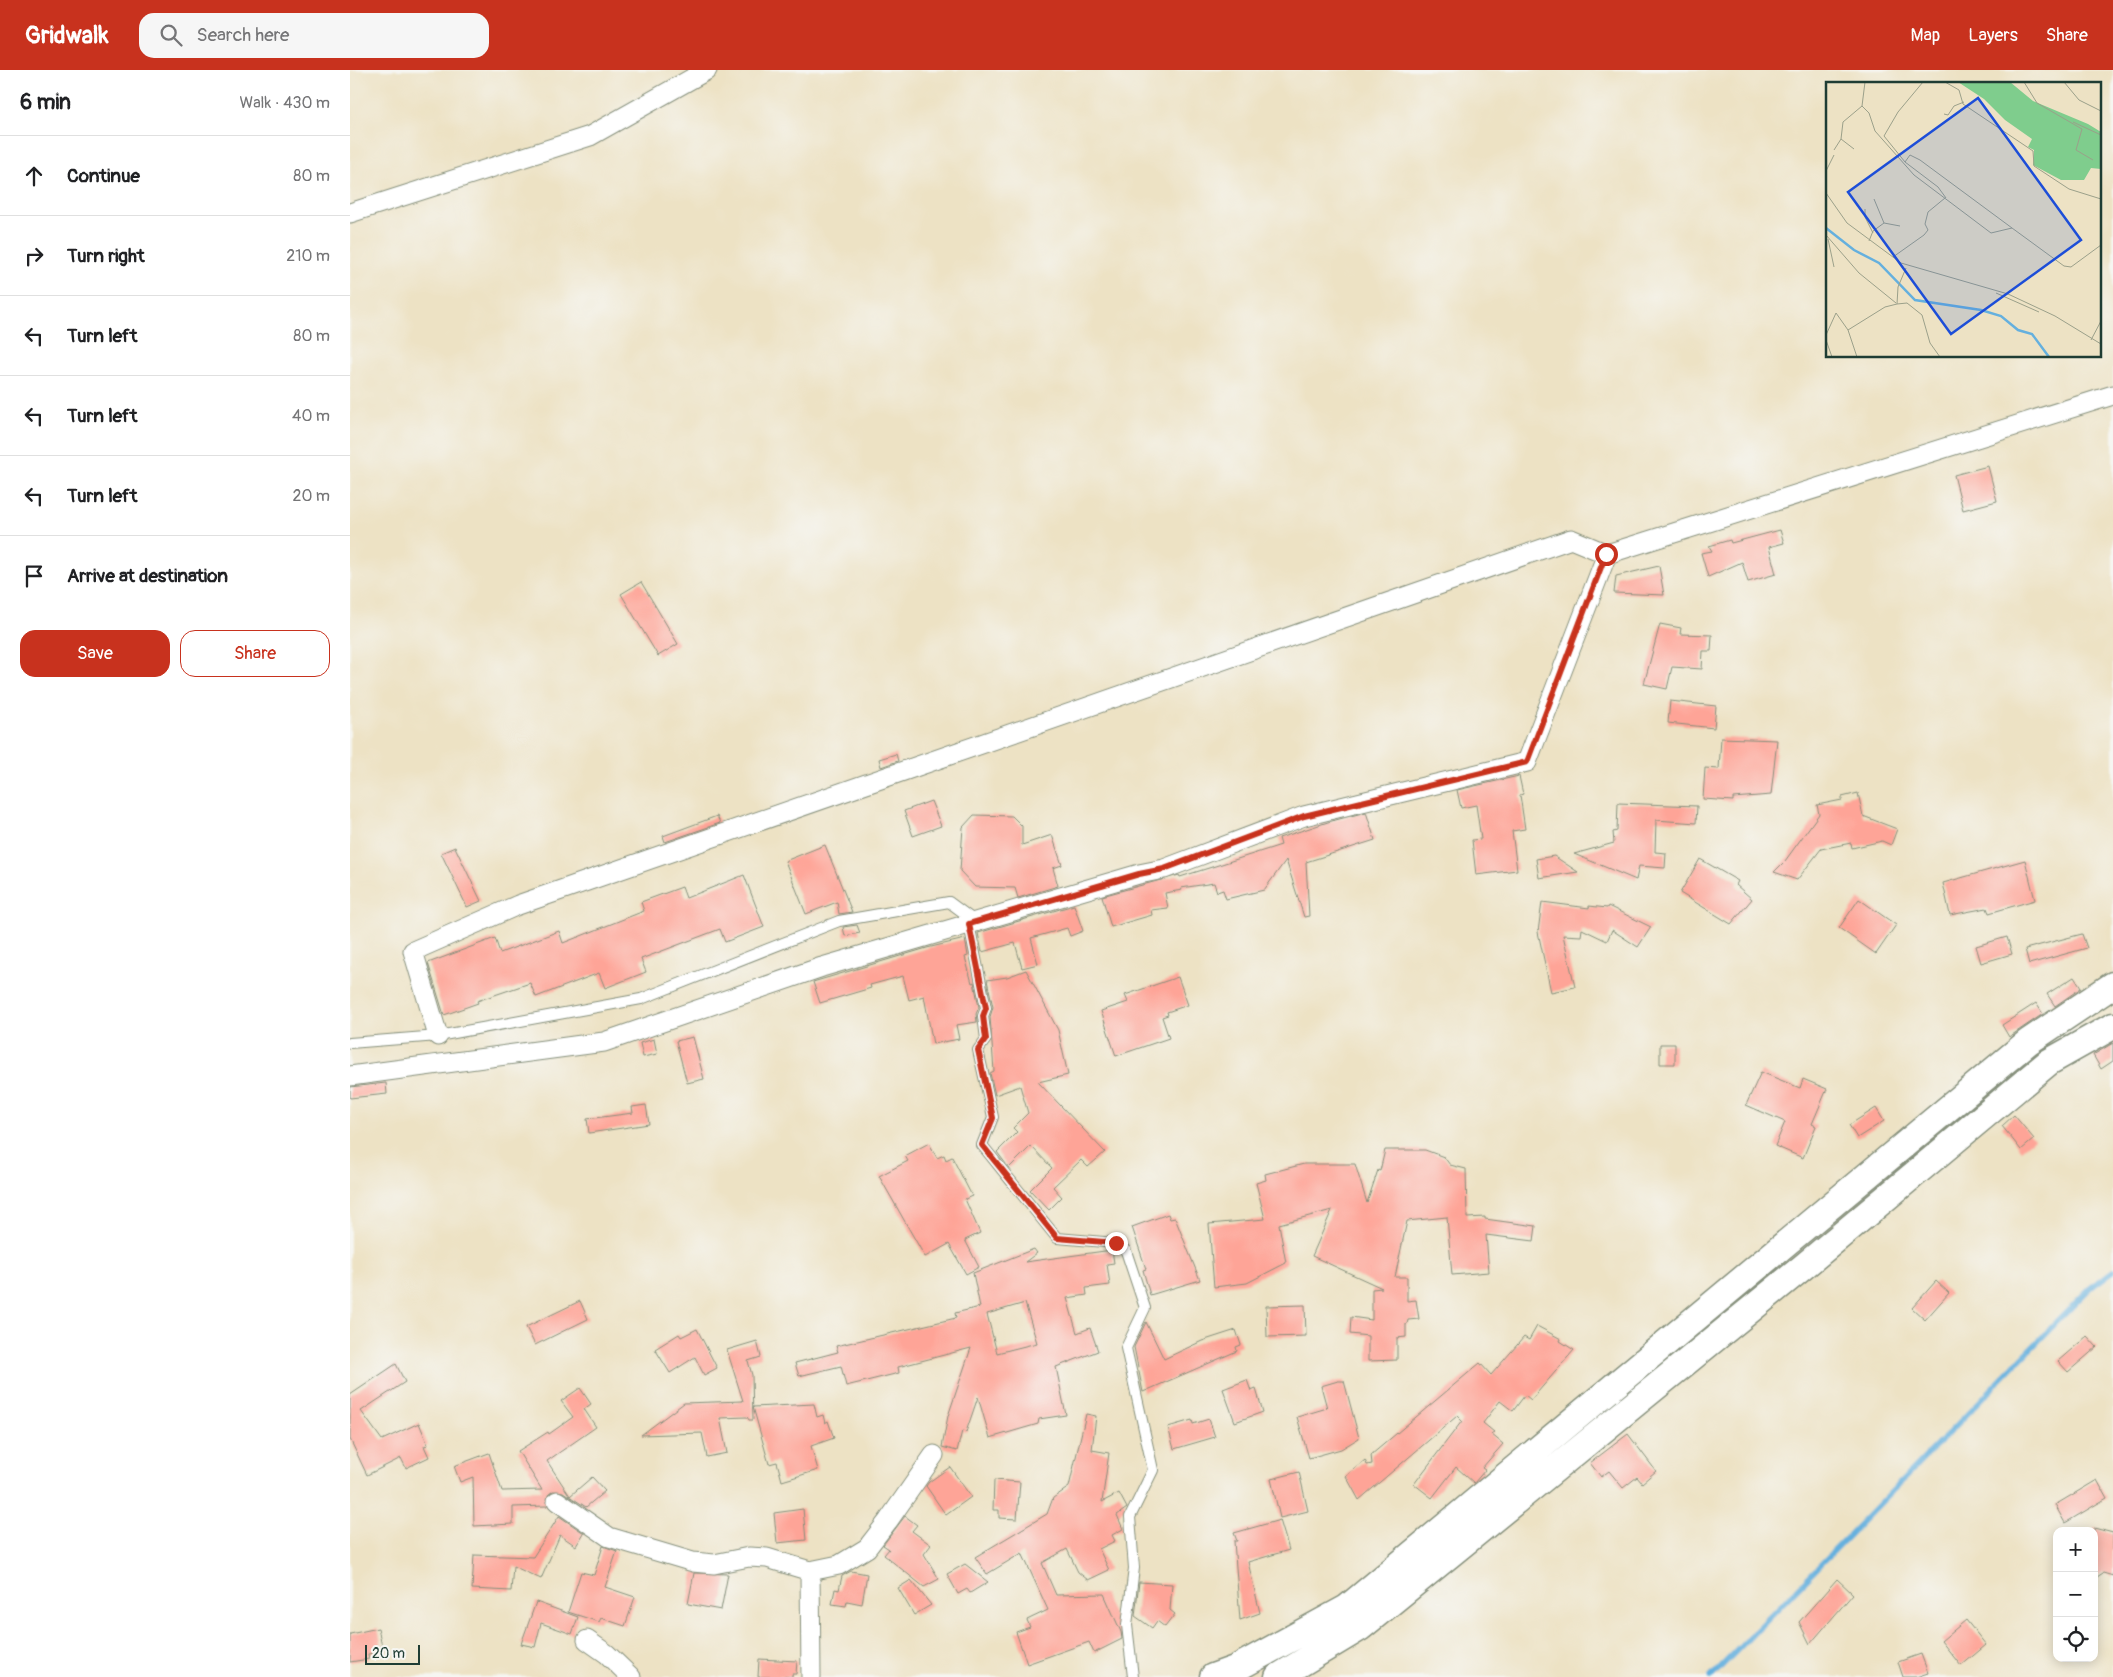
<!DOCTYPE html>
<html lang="en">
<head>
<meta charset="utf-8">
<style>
  :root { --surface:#fff; --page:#f6f6f6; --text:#202124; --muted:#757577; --line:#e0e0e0; --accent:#c8321e }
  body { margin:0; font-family:Pangolin,sans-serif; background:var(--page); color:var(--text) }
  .controls { position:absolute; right:15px; bottom:15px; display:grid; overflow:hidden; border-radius:10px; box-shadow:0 2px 12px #0003 }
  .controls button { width:45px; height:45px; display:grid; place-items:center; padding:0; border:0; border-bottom:1px solid var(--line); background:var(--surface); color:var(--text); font:25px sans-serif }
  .scale { position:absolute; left:15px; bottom:12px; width:55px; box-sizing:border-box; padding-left:5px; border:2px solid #1f3d34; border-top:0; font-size:14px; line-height:18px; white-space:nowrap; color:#1f3d34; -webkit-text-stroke:4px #f6f6f2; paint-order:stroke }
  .stop { position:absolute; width:15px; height:15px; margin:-11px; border:4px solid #c8321e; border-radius:50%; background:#fff }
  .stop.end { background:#c8321e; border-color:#fff; box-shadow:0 1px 5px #0008 }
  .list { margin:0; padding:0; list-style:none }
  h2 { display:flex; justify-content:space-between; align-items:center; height:65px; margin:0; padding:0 20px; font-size:21px }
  h2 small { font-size:16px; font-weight:400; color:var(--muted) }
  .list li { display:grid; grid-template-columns:32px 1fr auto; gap:15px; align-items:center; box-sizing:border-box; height:80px; padding:0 20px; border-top:1px solid var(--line) }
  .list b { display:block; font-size:19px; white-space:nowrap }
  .list em { font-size:16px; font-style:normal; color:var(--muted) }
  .actions { display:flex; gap:10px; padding:15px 20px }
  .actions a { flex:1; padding:11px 0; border:1px solid var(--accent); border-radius:15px; text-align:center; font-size:18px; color:var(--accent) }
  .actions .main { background:var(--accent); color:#fff }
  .icon { flex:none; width:28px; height:28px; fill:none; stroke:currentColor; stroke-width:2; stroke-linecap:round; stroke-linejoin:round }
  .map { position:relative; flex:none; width:1763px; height:1607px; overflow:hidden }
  header { display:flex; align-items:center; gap:30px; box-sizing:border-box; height:70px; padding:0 25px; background:var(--accent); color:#fff }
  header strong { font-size:24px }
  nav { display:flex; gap:28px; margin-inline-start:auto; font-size:18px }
  .search { width:350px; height:45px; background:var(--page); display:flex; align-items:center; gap:12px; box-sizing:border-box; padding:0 18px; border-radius:15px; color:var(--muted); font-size:19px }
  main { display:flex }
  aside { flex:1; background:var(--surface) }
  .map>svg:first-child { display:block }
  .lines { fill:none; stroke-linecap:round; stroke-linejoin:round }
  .stream { stroke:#65b0de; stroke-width:5.5 }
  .building { fill:#fea497; fill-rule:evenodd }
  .lane-casing { stroke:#86907c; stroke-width:12 }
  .street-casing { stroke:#86907c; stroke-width:21 }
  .secondary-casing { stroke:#86907c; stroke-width:29 }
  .lane { stroke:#fff; stroke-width:10 }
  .street { stroke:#fff; stroke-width:19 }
  .secondary { stroke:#fff; stroke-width:26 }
  .route { stroke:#c8321e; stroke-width:6 }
  .inset-river { fill:none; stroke:#65b0de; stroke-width:2.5 }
  .inset-road { fill:none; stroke:#9ba08a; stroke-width:1 }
  .view { fill:#1d4ed8; fill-opacity:0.15; stroke:#1d4ed8; stroke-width:2.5 }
  .inset-edge { fill:none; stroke:#1f3d34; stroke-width:2.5 }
</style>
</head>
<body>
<header>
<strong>Gridwalk</strong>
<div class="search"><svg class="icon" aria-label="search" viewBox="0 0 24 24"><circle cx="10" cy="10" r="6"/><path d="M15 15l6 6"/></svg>Search here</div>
<nav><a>Map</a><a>Layers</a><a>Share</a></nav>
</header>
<main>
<aside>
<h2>6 min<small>Walk · 430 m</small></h2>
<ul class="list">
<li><svg class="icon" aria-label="ahead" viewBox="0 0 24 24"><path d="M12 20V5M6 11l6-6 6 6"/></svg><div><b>Continue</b></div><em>80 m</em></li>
<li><svg class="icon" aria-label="right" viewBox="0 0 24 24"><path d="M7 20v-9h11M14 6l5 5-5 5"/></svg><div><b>Turn right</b></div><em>210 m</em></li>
<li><svg class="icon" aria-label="left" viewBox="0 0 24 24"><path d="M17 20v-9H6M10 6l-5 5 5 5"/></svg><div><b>Turn left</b></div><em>80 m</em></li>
<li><svg class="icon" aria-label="left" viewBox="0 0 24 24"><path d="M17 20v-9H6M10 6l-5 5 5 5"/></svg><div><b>Turn left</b></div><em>40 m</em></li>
<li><svg class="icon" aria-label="left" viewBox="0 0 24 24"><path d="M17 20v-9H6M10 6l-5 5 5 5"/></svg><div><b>Turn left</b></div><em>20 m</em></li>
<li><svg class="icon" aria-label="arrive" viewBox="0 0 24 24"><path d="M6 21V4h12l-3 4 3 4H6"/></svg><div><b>Arrive at destination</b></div></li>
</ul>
<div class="actions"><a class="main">Save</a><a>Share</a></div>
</aside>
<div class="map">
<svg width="1763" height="1607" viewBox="0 0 1763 1607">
  <rect width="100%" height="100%" fill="#f6f6f2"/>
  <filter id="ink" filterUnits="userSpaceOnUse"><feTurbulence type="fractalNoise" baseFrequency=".02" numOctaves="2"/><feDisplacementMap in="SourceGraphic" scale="10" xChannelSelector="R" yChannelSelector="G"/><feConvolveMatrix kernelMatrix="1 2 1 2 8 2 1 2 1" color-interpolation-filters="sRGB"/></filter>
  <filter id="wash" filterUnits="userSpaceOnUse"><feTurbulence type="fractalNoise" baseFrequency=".0096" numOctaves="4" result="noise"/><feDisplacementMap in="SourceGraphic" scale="20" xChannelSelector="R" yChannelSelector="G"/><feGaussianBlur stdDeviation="1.12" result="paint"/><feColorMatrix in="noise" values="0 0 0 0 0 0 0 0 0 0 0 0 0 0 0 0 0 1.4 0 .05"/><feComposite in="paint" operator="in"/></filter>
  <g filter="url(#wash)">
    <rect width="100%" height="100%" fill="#ede2c4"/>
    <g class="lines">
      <path class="stream" d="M 1361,1607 L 1739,1219 L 1763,1201"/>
    </g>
    <g id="blocks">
      <path class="building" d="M 1638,396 L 1647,431 L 1613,440 L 1604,405 Z
        M 1430,460 L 1434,473 L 1419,477 L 1426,504 L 1398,512 L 1392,492 L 1358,507 L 1351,483 L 1362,481 L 1359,476 L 1380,470 L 1381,473 Z
        M 1309,496 L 1314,525 L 1264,523 L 1266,506 Z
        M 291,512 L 328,574 L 308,586 L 271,524 Z
        M 1310,554 L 1331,558 L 1330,564 L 1362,565 L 1361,581 L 1353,581 L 1352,599 L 1322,597 L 1317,619 L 1294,614 Z
        M 1320,631 L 1366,636 L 1364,658 L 1318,653 Z
        M 1371,668 L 1427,670 L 1421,725 L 1383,728 L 1383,731 L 1353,729 L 1355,698 L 1369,699 Z
        M 546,684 L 548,691 L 531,697 L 529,689 Z
        M 1169,706 L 1173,724 L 1170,725 L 1175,759 L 1162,761 L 1167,800 L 1126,805 L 1122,770 L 1131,769 L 1126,735 L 1111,738 L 1107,720 Z
        M 1508,723 L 1513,746 L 1547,759 L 1541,775 L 1532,771 L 1502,778 L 1501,773 L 1471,779 L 1447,810 L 1424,802 L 1435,791 L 1469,744 L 1467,735 L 1492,730 L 1492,727 Z
        M 581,731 L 591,756 L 563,766 L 554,741 Z
        M 1268,733 L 1347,736 L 1346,753 L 1306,750 L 1305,782 L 1316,783 L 1315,798 L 1289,796 L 1286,810 L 1224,784 L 1264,773 L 1263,762 L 1267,761 Z
        M 1016,742 L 1025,770 L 956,792 L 959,846 L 954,847 L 936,790 L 914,820 L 876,829 L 873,820 L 867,822 L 864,813 L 831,818 L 832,820 L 815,823 L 818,838 L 801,840 L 802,845 L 761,857 L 752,826 L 829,805 L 830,807 L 878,792 L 931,775 L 929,768 L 978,752 Z
        M 624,745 L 662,746 L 672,756 L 672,775 L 702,765 L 712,795 L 703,798 L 708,816 L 668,828 L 665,818 L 625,817 L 610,801 L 613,757 Z
        M 367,746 L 370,753 L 315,772 L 313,766 Z
        M 475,775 L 502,842 L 489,844 L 487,832 L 456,844 L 435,791 Z
        M 105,777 L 131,831 L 117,837 L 91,783 Z
        M 1204,786 L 1228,802 L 1189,808 L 1186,789 Z
        M 1350,789 L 1388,811 L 1386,815 L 1402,829 L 1381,854 L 1330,823 Z
        M 1675,790 L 1685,830 L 1639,843 L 1637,838 L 1600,845 L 1593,813 Z
        M 394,805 L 414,857 L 375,872 L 370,859 L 291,889 L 296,902 L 255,918 L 249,903 L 186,927 L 180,913 L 127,931 L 128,933 L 94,945 L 78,893 L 145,868 L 150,883 L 209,861 L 213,873 L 294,841 L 291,832 L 332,817 L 336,828 Z
        M 1509,829 L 1546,855 L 1526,884 L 1489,858 Z
        M 1192,832 L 1239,838 L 1239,836 L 1257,838 L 1258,836 L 1301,857 L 1288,877 L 1262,860 L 1257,871 L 1232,859 L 1231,866 L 1213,865 L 1225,917 L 1201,922 L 1188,862 Z
        M 724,835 L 733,861 L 720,866 L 717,858 L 681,868 L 688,894 L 672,898 L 665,873 L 632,882 L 628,863 Z
        M 507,855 L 510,863 L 495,866 L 493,857 Z
        M 1732,864 L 1737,878 L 1679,894 L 1675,879 Z
        M 1657,867 L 1662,884 L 1631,893 L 1626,876 Z
        M 615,869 L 618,886 L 615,887 L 622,913 L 624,912 L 629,937 L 626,944 L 627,952 L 606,955 L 609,969 L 583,974 L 574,926 L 559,930 L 553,906 L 520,915 L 521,918 L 470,933 L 463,912 L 577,878 Z
        M 676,900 L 708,960 L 718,1005 L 688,1012 L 755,1082 L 738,1097 L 731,1090 L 703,1117 L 712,1127 L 699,1140 L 680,1120 L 702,1098 L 681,1076 L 659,1098 L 647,1082 L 667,1062 L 663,1058 L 678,1043 L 670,1016 L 645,1025 L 640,1003 L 644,1001 L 640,947 L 643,937 L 637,910 L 657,907 Z
        M 828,907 L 838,935 L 817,942 L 818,945 L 812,947 L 819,968 L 766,986 L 751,941 L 778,932 L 775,925 Z
        M 1724,907 L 1731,918 L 1705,936 L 1697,924 Z
        M 1686,933 L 1693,944 L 1659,967 L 1652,955 Z
        M 343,967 L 354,1009 L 337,1013 L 326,971 Z
        M 304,969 L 307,984 L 293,987 L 290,973 Z
        M 1763,973 L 1763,991 L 1751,999 L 1743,985 Z
        M 1310,974 L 1325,974 L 1325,994 L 1310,994 Z
        M 1411,1002 L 1450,1018 L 1453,1009 L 1477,1019 L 1462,1054 L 1466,1056 L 1453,1088 L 1425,1076 L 1435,1052 L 1396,1035 Z
        M 36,1013 L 37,1024 L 0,1028 L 0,1017 Z
        M 296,1035 L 299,1054 L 239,1063 L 237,1049 L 283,1043 L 282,1037 Z
        M 1526,1038 L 1534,1051 L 1507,1068 L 1499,1055 Z
        M 1664,1045 L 1684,1069 L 1671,1080 L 1652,1056 Z
        M 579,1073 L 587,1088 L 594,1085 L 596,1090 L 602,1087 L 622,1126 L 615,1129 L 630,1163 L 615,1170 L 629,1197 L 616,1204 L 599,1174 L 575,1187 L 529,1106 L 558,1091 L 555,1086 Z
        M 1035,1080 L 1075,1080 L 1094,1087 L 1100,1095 L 1116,1099 L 1117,1148 L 1135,1147 L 1135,1149 L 1186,1156 L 1184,1171 L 1136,1165 L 1139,1202 L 1102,1205 L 1097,1147 L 1057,1151 L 1045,1207 L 1057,1207 L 1057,1231 L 1066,1230 L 1069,1249 L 1058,1250 L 1057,1254 L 1056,1254 L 1056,1267 L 1047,1268 L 1047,1290 L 1018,1291 L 1018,1266 L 1000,1264 L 1001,1247 L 1022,1250 L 1022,1219 L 1032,1218 L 962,1186 L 982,1140 L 929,1154 L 936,1193 L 897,1213 L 864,1217 L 859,1154 L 915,1149 L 906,1113 L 916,1110 L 915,1104 L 954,1094 L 1005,1094 L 1017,1133 L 1028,1100 L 1030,1101 Z
        M 818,1144 L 820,1149 L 825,1148 L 850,1210 L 800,1225 L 793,1200 L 796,1199 L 782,1157 Z
        M 684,1179 L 687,1183 L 675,1192 L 762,1180 L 764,1193 L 757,1194 L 760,1215 L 736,1218 L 737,1225 L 717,1228 L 727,1263 L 740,1258 L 748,1281 L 706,1297 L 716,1345 L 689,1349 L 688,1354 L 640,1368 L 628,1327 L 616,1362 L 612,1361 L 607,1381 L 592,1377 L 598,1346 L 621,1278 L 548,1297 L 549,1303 L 496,1316 L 491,1296 L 449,1306 L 445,1293 L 488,1282 L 486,1276 L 606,1248 L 605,1243 L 630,1237 L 623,1203 ZM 675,1233 L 687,1273 L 647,1283 L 637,1244 Z
        M 1586,1211 L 1599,1223 L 1575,1250 L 1562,1238 Z
        M 230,1231 L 238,1249 L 185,1275 L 176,1257 Z
        M 955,1235 L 956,1266 L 917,1267 L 916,1236 Z
        M 796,1252 L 814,1289 L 852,1271 L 886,1260 L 891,1275 L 886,1277 L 887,1281 L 793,1322 L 784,1277 Z
        M 1187,1256 L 1211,1269 L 1210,1271 L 1224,1280 L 1181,1330 L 1175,1325 L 1163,1341 L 1150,1331 L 1133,1353 L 1144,1362 L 1141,1364 L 1153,1374 L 1132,1398 L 1135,1400 L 1124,1413 L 1106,1397 L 1082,1428 L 1064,1414 L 1112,1351 L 1107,1346 L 1009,1430 L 996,1406 L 1015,1390 L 1017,1395 L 1022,1394 L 1021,1385 L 1130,1293 L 1141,1305 L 1174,1267 L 1179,1270 Z
        M 347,1259 L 367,1298 L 354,1305 L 345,1287 L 320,1303 L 305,1279 L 329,1264 L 331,1267 Z
        M 1737,1266 L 1747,1277 L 1718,1302 L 1708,1291 Z
        M 407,1271 L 411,1287 L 398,1291 L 402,1305 L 403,1350 L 399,1350 L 397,1347 L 370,1348 L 377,1383 L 357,1387 L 352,1363 L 291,1365 L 334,1333 L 393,1331 L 377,1280 Z
        M 46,1294 L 55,1312 L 11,1341 L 32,1370 L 69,1353 L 78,1375 L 74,1376 L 79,1387 L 56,1398 L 51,1388 L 17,1405 L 0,1369 L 0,1325 Z
        M 897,1310 L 901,1321 L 906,1319 L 913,1342 L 885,1352 L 873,1319 Z
        M 988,1311 L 994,1311 L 1009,1368 L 991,1379 L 959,1388 L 947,1347 L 977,1338 L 971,1316 Z
        M 230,1318 L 241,1334 L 234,1339 L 246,1357 L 197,1391 L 220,1426 L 242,1407 L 255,1421 L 236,1437 L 213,1422 L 203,1421 L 198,1425 L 197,1436 L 163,1437 L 163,1454 L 124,1456 L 123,1407 L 110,1412 L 104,1396 L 139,1383 L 152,1421 L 192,1420 L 168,1381 L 198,1362 L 199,1364 L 223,1347 L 211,1331 Z
        M 464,1334 L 467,1347 L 473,1345 L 475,1353 L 478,1351 L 484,1368 L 461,1376 L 468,1400 L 432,1411 L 427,1392 L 419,1394 L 403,1337 Z
        M 736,1344 L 746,1346 L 742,1380 L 759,1383 L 752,1432 L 769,1423 L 777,1438 L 767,1445 L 773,1459 L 762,1465 L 765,1471 L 749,1479 L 759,1500 L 738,1510 L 728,1502 L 717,1479 L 692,1493 L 706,1525 L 754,1524 L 771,1562 L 772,1569 L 744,1583 L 739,1572 L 677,1594 L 666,1562 L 680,1557 L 677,1550 L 698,1540 L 672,1483 L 637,1504 L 625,1487 L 697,1444 L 703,1428 L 719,1417 Z
        M 859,1349 L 865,1367 L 824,1379 L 818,1357 L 842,1350 L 843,1354 Z
        M 1278,1364 L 1306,1401 L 1292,1413 L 1287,1407 L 1273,1418 L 1259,1401 L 1251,1407 L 1240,1393 Z
        M 600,1397 L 621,1427 L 596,1445 L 576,1416 L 579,1412 Z
        M 949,1402 L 958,1441 L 930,1448 L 921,1409 Z
        M 644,1410 L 670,1412 L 667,1449 L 649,1448 L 649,1440 L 643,1440 Z
        M 1747,1410 L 1757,1428 L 1715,1453 L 1705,1435 Z
        M 453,1439 L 456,1470 L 427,1473 L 424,1443 Z
        M 209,1446 L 234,1463 L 226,1476 L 210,1465 L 191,1509 L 163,1496 L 161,1521 L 122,1519 L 124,1485 L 183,1487 Z
        M 555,1446 L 567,1455 L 562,1461 L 581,1475 L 574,1484 L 589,1509 L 574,1517 L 534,1485 L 539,1479 L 533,1475 Z
        M 930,1450 L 939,1480 L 898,1492 L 910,1543 L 890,1550 L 884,1471 L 887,1471 L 884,1463 Z
        M 1744,1458 L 1763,1463 L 1763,1506 L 1753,1503 L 1744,1509 Z
        M 253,1476 L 267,1481 L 255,1517 L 285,1527 L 275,1556 L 251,1548 L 249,1552 L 218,1542 L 231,1502 L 244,1505 Z
        M 615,1494 L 638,1512 L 620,1523 L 617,1519 L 608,1524 L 597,1504 Z
        M 501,1501 L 517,1504 L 512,1534 L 497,1531 L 496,1536 L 482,1534 L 485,1519 L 489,1520 L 492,1506 Z
        M 344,1503 L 378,1504 L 371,1540 L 338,1534 Z
        M 1487,1509 L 1503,1524 L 1460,1574 L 1449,1552 Z
        M 561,1510 L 581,1535 L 564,1545 L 548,1518 Z
        M 789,1512 L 822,1514 L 820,1540 L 825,1544 L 815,1557 L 807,1551 L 802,1558 L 785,1546 Z
        M 186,1532 L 228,1547 L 222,1564 L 191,1553 L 185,1577 L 171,1574 Z
        M 1616,1550 L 1636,1575 L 1611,1596 L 1591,1571 Z
        M 28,1558 L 33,1581 L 18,1584 L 19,1589 L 0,1592 L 0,1564 Z
        M 1571,1584 L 1578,1603 L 1566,1607 L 1553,1607 L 1548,1592 Z
        M 409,1589 L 447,1591 L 446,1604 L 442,1604 L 442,1607 L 408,1607 Z"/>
    </g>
  </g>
  <g filter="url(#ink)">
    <use href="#blocks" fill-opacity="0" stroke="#86907c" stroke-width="1"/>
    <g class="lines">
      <g class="lane-casing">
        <path id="lane" d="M 619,854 L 636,938 L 633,946 L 636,969 L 628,980 L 643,1047 L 632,1075 L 707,1168 L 766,1173 L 776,1181 L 795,1238 L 776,1278 L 803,1400 L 780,1447 L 784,1498 L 777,1555 L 783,1607
          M 0,973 L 88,966 L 291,929 L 489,851 L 599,832 L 626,852"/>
      </g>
      <g class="street-casing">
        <path id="street" d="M 0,143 L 240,66 L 357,0
          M 88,966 L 63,881 L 168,835 L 1221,469 L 1257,484
          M 0,1006 L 254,972 L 472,897 L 789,804 L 814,799 L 954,746 L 1177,692 L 1257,484 L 1763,325
          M 207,1431 L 259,1467 L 343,1492 L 364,1494 L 399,1487 L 417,1488 L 460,1501 L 489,1495 L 517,1478 L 538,1451 L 584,1385
          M 460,1501 L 461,1607
          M 237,1570 L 257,1584 L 281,1607"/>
      </g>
      <g class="secondary-casing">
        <path id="secondary" d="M 863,1607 L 885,1599 L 997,1538 L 1678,972 L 1763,915
          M 928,1607 L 1011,1557 L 1453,1197 L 1699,992 L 1763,956"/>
      </g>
      <use href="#lane" class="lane"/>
      <use href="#street" class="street"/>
      <use href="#secondary" class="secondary"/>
    </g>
  </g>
  <g class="lines" filter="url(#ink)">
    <path class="route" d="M 766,1173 L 707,1168 L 632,1075 L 643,1048 L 628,980 L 636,969 L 633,946 L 636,938 L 619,854 L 789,804 L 814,799 L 954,746 L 1177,692 L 1256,484"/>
  </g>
  <g transform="translate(1476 12)">
    <rect width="275" height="275" fill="#ede2c4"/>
    <path d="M 132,0 L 184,0 L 207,19 L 262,42 L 275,50 L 275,87 L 265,86 L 258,98 L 235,98 L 207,83 L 208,68 L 202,65 L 206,57 L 179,38 L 158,17 Z" fill="#7fcd8d"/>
    <path class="inset-river" d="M 0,146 L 28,168 L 53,181 L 89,218 L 155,228 L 175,234 L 192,248 L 206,252 L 223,275"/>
    <path class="inset-road" d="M 97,0 L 72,30 L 58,54 L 79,80 L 112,105 L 120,116M 119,0 L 133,8 L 137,22 L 207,69 L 208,84 L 243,107 L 275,117M 198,0 L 211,21 L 256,47 L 250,68 L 267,78M 238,0 L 253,18 L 275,29M 36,24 L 43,31 L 49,49 L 88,93 L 165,151 L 186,146 L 238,184 L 245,185 L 275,163M 118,32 L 122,33 L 128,24 L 138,20M 247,40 L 275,53M 15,57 L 28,67M 8,68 L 15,57 L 17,40 L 36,24 L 39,0M 79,80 L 84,73 L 94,78 L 186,146M 0,89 L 8,73M 0,111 L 21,141 L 75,181 L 182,212 L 229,234 L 275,262M 48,117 L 58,141 L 74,144M 39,127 L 39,135 L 47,151M 0,153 L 33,191 L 70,221M 2,157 L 8,185M 43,159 L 47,149 L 58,141M 67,175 L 98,153 L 102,148 L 99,142 L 102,130 L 119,116M 80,186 L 72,205 L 71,222 L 81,221 L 96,233 L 104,261 L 114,275M 170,211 L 213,230M 10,231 L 22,248M 0,253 L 10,231M 0,258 L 6,275M 265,258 L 275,239M 31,275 L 22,248 L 59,225 L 71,222"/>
    <path class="view" d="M 152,16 L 255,158 L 125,252 L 22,110 Z"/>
    <rect width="275" height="275" class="inset-edge"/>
  </g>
</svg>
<div class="controls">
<button>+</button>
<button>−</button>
<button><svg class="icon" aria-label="locate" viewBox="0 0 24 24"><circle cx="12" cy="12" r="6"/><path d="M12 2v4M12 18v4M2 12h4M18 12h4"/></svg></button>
</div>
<div class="scale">20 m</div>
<div class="stop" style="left:1256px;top:484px"></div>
<div class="stop end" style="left:766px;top:1173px"></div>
</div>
</main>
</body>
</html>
